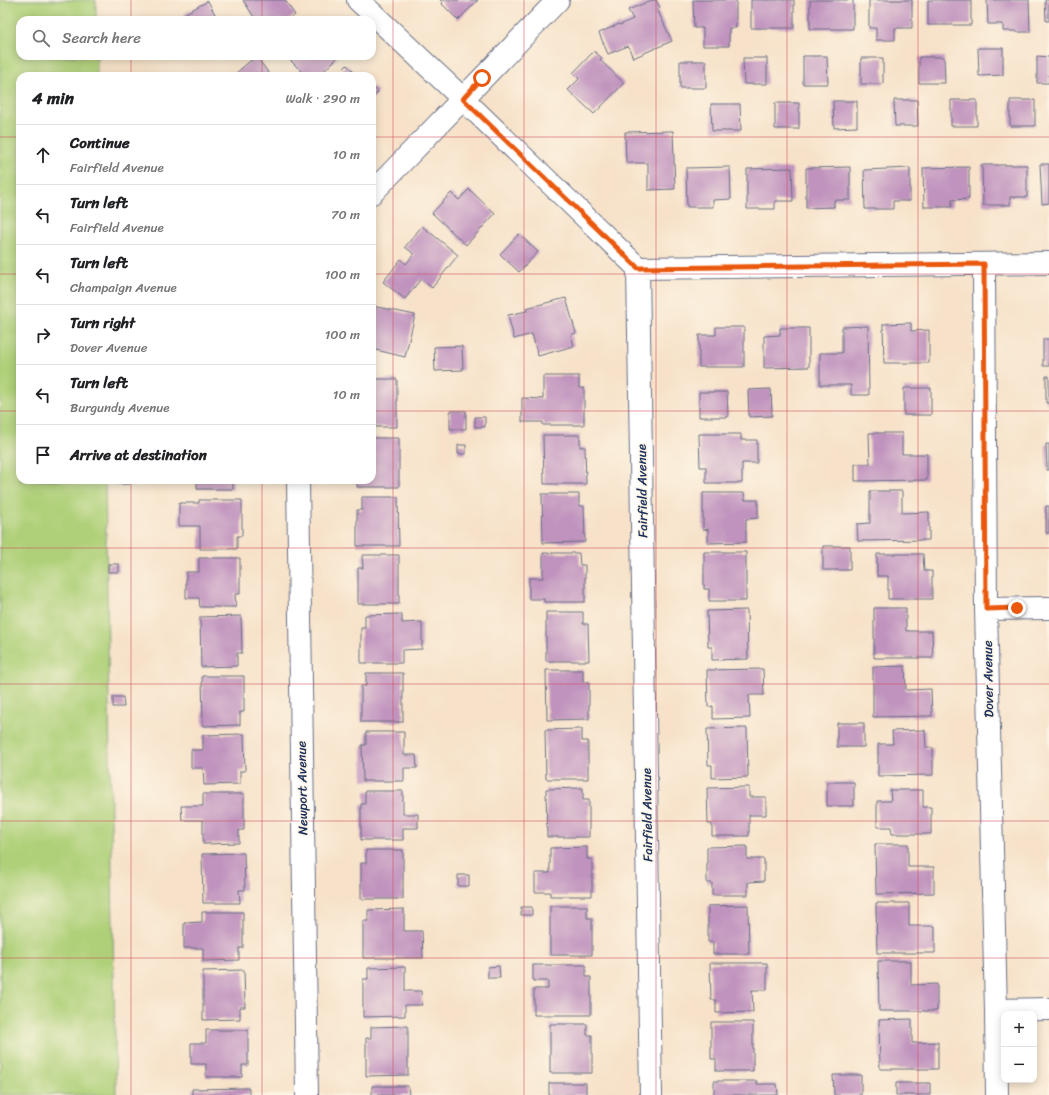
<!DOCTYPE html>
<html lang="en">
<head>
<meta charset="utf-8">
<style>
  :root { --surface:#fff; --page:#f2f2f2; --text:#202124; --muted:#757577; --line:#e0e0e0 }
  body { margin:0; font-family:Sriracha,sans-serif; background:var(--page); color:var(--text) }
  .controls { position:absolute; right:12px; bottom:12px; display:grid; overflow:hidden; border-radius:8px; box-shadow:0 2px 10px #0003 }
  .controls button { width:36px; height:36px; display:grid; place-items:center; padding:0; border:0; border-bottom:1px solid var(--line); background:var(--surface); color:var(--text); font:20px sans-serif }
  .stop { position:absolute; width:12px; height:12px; margin:-9px; border:3px solid #ea580c; border-radius:50%; background:#fff }
  .stop.end { background:#ea580c; border-color:#fff; box-shadow:0 1px 4px #0008 }
  .list { margin:0; padding:0; list-style:none }
  h2 { display:flex; justify-content:space-between; align-items:center; height:52px; margin:0; padding:0 16px; font-size:17px }
  h2 small { font-size:13px; font-weight:400; color:var(--muted) }
  .list li { display:grid; grid-template-columns:26px 1fr auto; gap:12px; align-items:center; box-sizing:border-box; height:60px; padding:0 16px; border-top:1px solid var(--line) }
  .list b { display:block; font-size:15px; white-space:nowrap }
  .list p { margin:0; font-size:13px; white-space:nowrap; color:var(--muted) }
  .list em { font-size:13px; font-style:normal; color:var(--muted) }
  .icon { flex:none; width:22px; height:22px; fill:none; stroke:currentColor; stroke-width:2; stroke-linecap:round; stroke-linejoin:round }
  .map { position:relative; flex:none; width:1049px; height:1095px; overflow:hidden }
  .search { position:absolute; background:var(--surface); box-shadow:0 2px 10px #0003; left:16px; top:16px; width:360px; height:44px; display:flex; align-items:center; gap:10px; box-sizing:border-box; padding:0 14px; border-radius:12px; color:var(--muted); font-size:15px }
  .panel { position:absolute; background:var(--surface); box-shadow:0 2px 10px #0003; left:16px; top:72px; width:360px; height:412px; border-radius:12px }
  .map>svg:first-child { display:block }
  .green { fill:#afd078; stroke:#65806b }
  .building { fill:#c093be }
  .lines { fill:none; stroke-linecap:round; stroke-linejoin:round }
  .minor-casing { stroke:#686e83; stroke-width:24 }
  .minor { stroke:#fff; stroke-width:22 }
  .route { stroke:#ea580c; stroke-width:5 }
  .grid { fill:none; stroke:#d1495b; stroke-width:1; stroke-opacity:0.55 }
  .labels { text-anchor:middle; dominant-baseline:central; stroke-width:3; stroke-linejoin:round; paint-order:stroke }
  .street-label { font-size:13px; fill:#1b2f5e; stroke:#fcf5e5 }
</style>
</head>
<body>
<div class="map">
<svg width="1049" height="1095" viewBox="0 0 1049 1095">
  <rect width="100%" height="100%" fill="#fcf5e5"/>
  <filter id="ink" filterUnits="userSpaceOnUse"><feTurbulence type="fractalNoise" baseFrequency=".025" numOctaves="2"/><feDisplacementMap in="SourceGraphic" scale="8" xChannelSelector="R" yChannelSelector="G"/><feConvolveMatrix kernelMatrix="1 2 1 2 8 2 1 2 1" color-interpolation-filters="sRGB"/></filter>
  <filter id="wash" filterUnits="userSpaceOnUse"><feTurbulence type="fractalNoise" baseFrequency=".012" numOctaves="4" result="noise"/><feDisplacementMap in="SourceGraphic" scale="16" xChannelSelector="R" yChannelSelector="G"/><feGaussianBlur stdDeviation="0.9" result="paint"/><feColorMatrix in="noise" values="0 0 0 0 0 0 0 0 0 0 0 0 0 0 0 0 0 1.4 0 .05"/><feComposite in="paint" operator="in"/></filter>
  <g filter="url(#wash)">
    <rect width="100%" height="100%" fill="#f7e2c9"/>
    <path class="green" d="M 0,0 L 96,0 L 96,20 L 20,20 L 20,56 L 97,56 L 97,76 L 20,76 L 20,480 L 105,480 L 116,1095 L 0,1095 Z"/>
    <g id="blocks">
      <path class="building" d="M 243,0 L 285,0 L 295,15 L 287,20 L 256,20 Z
        M 440,0 L 478,0 L 458,20 L 442,4 L 443,3 Z
        M 652,0 L 656,0 L 660,8 L 657,9 L 672,41 L 633,58 L 628,46 L 608,54 L 599,33 L 619,24 L 620,25 L 633,19 L 628,10 Z
        M 693,0 L 736,0 L 736,28 L 729,28 L 729,46 L 703,46 L 703,28 L 694,28 Z
        M 751,0 L 794,0 L 794,28 L 751,28 Z
        M 810,0 L 853,0 L 853,29 L 810,29 Z
        M 869,0 L 912,0 L 912,28 L 895,28 L 895,40 L 876,40 L 876,28 L 869,28 Z
        M 928,0 L 971,0 L 971,25 L 928,25 Z
        M 987,0 L 1029,0 L 1030,32 L 1016,32 L 1016,31 L 1003,31 L 1003,24 L 988,24 Z
        M 1045,0 L 1049,0 L 1049,21 L 1046,21 Z
        M 208,1 L 218,20 L 188,20 L 184,14 Z
        M 978,48 L 1003,48 L 1003,75 L 979,76 Z
        M 594,51 L 602,58 L 600,60 L 624,83 L 594,114 L 568,90 L 579,79 L 573,73 Z
        M 256,56 L 270,75 L 269,76 L 237,76 L 235,74 Z
        M 286,56 L 339,56 L 319,76 L 304,76 L 301,73 L 302,72 Z
        M 803,56 L 827,56 L 828,84 L 803,84 Z
        M 1037,56 L 1049,57 L 1049,83 L 1037,83 Z
        M 919,57 L 944,57 L 945,83 L 919,83 Z
        M 743,58 L 767,58 L 767,84 L 744,84 Z
        M 861,58 L 883,58 L 883,84 L 861,84 Z
        M 680,61 L 706,61 L 706,88 L 680,88 Z
        M 347,65 L 358,76 L 336,76 Z
        M 372,86 L 378,92 L 372,99 Z
        M 894,100 L 917,100 L 918,126 L 895,126 Z
        M 951,100 L 977,100 L 977,126 L 951,126 Z
        M 1010,100 L 1035,100 L 1035,126 L 1010,126 Z
        M 833,101 L 857,101 L 857,127 L 834,128 Z
        M 775,103 L 799,103 L 799,129 L 775,129 Z
        M 711,104 L 740,104 L 741,131 L 712,131 Z
        M 673,131 L 675,189 L 648,190 L 648,163 L 626,163 L 625,132 Z
        M 1040,164 L 1049,164 L 1049,203 L 1042,204 Z
        M 982,165 L 1027,165 L 1027,197 L 1010,197 L 1010,205 L 983,205 Z
        M 730,167 L 731,199 L 713,200 L 713,207 L 687,207 L 686,168 Z
        M 850,167 L 850,200 L 834,200 L 834,207 L 806,208 L 806,168 Z
        M 969,167 L 969,199 L 952,200 L 952,207 L 924,207 L 923,168 Z
        M 792,168 L 793,201 L 775,201 L 775,209 L 747,209 L 747,169 Z
        M 910,168 L 910,201 L 893,201 L 893,209 L 865,209 L 864,170 Z
        M 469,189 L 495,214 L 466,245 L 432,213 L 451,193 L 459,200 Z
        M 422,226 L 458,255 L 432,288 L 421,279 L 405,299 L 383,282 L 401,259 L 406,264 L 414,254 L 405,247 Z
        M 519,234 L 538,252 L 519,272 L 500,254 Z
        M 566,298 L 576,333 L 571,335 L 574,346 L 538,356 L 532,334 L 514,339 L 508,315 L 527,311 L 526,308 Z
        M 372,306 L 415,315 L 405,357 L 372,349 L 372,341 L 374,334 L 372,333 Z
        M 911,323 L 911,331 L 929,330 L 929,363 L 884,363 L 883,324 Z
        M 868,326 L 869,395 L 851,395 L 851,385 L 820,385 L 820,353 L 842,353 L 842,327 Z
        M 716,327 L 744,327 L 744,367 L 699,367 L 699,335 L 716,335 Z
        M 780,328 L 809,328 L 809,367 L 764,368 L 764,336 L 780,335 Z
        M 1043,339 L 1049,339 L 1049,366 L 1043,366 Z
        M 462,346 L 463,370 L 435,371 L 434,347 Z
        M 543,376 L 579,376 L 579,388 L 584,388 L 584,425 L 543,425 L 543,422 L 522,422 L 522,398 L 543,399 Z
        M 1046,376 L 1049,376 L 1049,403 L 1046,403 Z
        M 372,379 L 397,379 L 397,427 L 372,427 Z
        M 904,388 L 931,388 L 931,415 L 904,415 Z
        M 771,389 L 772,416 L 749,417 L 748,390 Z
        M 699,392 L 727,392 L 728,417 L 699,417 Z
        M 450,411 L 466,411 L 466,429 L 450,429 Z
        M 475,417 L 485,417 L 485,427 L 475,427 Z
        M 869,433 L 902,433 L 902,454 L 927,454 L 927,480 L 855,481 L 855,464 L 870,464 Z
        M 699,434 L 741,434 L 741,440 L 757,440 L 757,463 L 742,463 L 742,483 L 706,483 L 706,467 L 700,467 Z
        M 543,435 L 580,435 L 580,447 L 585,447 L 586,484 L 544,484 Z
        M 372,438 L 399,438 L 399,487 L 357,487 L 357,480 L 372,480 Z
        M 1046,444 L 1049,444 L 1049,470 L 1047,470 Z
        M 458,445 L 466,445 L 466,454 L 458,454 Z
        M 117,480 L 130,480 L 130,484 L 117,484 Z
        M 197,480 L 233,480 L 233,489 L 197,489 Z
        M 870,491 L 902,491 L 902,513 L 929,512 L 929,540 L 858,541 L 857,524 L 870,523 Z
        M 703,493 L 744,493 L 745,500 L 758,500 L 758,518 L 746,519 L 746,542 L 708,543 L 708,529 L 703,530 Z
        M 542,494 L 579,494 L 579,506 L 584,506 L 585,542 L 543,543 Z
        M 362,497 L 398,497 L 399,546 L 357,546 L 357,510 L 362,510 Z
        M 199,500 L 242,500 L 242,536 L 237,536 L 237,549 L 200,549 L 200,526 L 179,526 L 179,503 L 199,503 Z
        M 1046,506 L 1049,506 L 1049,533 L 1046,533 Z
        M 823,546 L 850,546 L 850,570 L 823,570 Z
        M 704,552 L 746,552 L 746,601 L 709,601 L 709,589 L 704,589 Z
        M 543,553 L 579,553 L 580,565 L 585,565 L 585,602 L 544,602 L 544,599 L 529,599 L 529,578 L 543,578 Z
        M 877,554 L 923,554 L 924,571 L 932,571 L 932,599 L 888,599 L 888,576 L 877,576 Z
        M 362,555 L 399,555 L 399,604 L 358,604 L 358,568 L 363,568 Z
        M 199,558 L 240,558 L 240,594 L 235,594 L 236,607 L 200,607 L 199,598 L 186,598 L 186,572 L 199,572 Z
        M 108,564 L 119,564 L 119,572 L 108,572 Z
        M 874,608 L 906,608 L 906,631 L 932,631 L 933,658 L 874,658 Z
        M 747,610 L 748,659 L 712,660 L 712,647 L 708,647 L 707,611 Z
        M 546,612 L 583,612 L 583,624 L 588,624 L 589,661 L 546,661 Z
        M 402,614 L 402,623 L 422,622 L 422,649 L 402,650 L 402,663 L 361,663 L 361,628 L 365,628 L 365,615 Z
        M 241,616 L 242,653 L 237,653 L 237,666 L 201,667 L 200,617 Z
        M 905,666 L 906,690 L 931,689 L 932,716 L 873,717 L 873,667 Z
        M 763,669 L 764,695 L 749,695 L 750,718 L 713,719 L 713,706 L 708,707 L 707,670 Z
        M 546,670 L 583,670 L 583,682 L 589,682 L 589,719 L 547,720 Z
        M 366,673 L 403,673 L 403,722 L 361,722 L 361,686 L 366,686 Z
        M 202,676 L 244,676 L 244,712 L 240,712 L 240,725 L 203,726 Z
        M 113,697 L 123,697 L 124,707 L 113,707 Z
        M 837,723 L 864,723 L 864,747 L 837,747 Z
        M 747,728 L 748,777 L 712,778 L 712,765 L 708,765 L 707,729 Z
        M 582,729 L 582,741 L 588,741 L 588,779 L 546,779 L 545,730 Z
        M 925,730 L 926,748 L 933,748 L 933,775 L 878,776 L 878,744 L 893,744 L 892,731 Z
        M 366,732 L 404,732 L 404,755 L 416,755 L 417,768 L 404,768 L 404,781 L 363,781 L 362,745 L 366,745 Z
        M 244,734 L 245,771 L 240,771 L 240,784 L 204,785 L 203,768 L 191,768 L 191,750 L 203,750 L 203,735 Z
        M 827,782 L 854,782 L 854,806 L 827,806 Z
        M 749,787 L 749,797 L 766,797 L 766,815 L 749,815 L 749,836 L 712,836 L 712,824 L 708,824 L 707,788 Z
        M 583,788 L 583,800 L 589,800 L 589,837 L 547,837 L 546,789 Z
        M 890,790 L 923,790 L 923,807 L 931,807 L 931,834 L 892,834 L 891,827 L 877,827 L 877,801 L 891,801 Z
        M 365,791 L 403,791 L 403,814 L 418,814 L 418,828 L 403,828 L 403,840 L 361,840 L 361,804 L 365,804 Z
        M 203,794 L 244,794 L 244,830 L 239,830 L 239,843 L 203,844 L 203,820 L 182,820 L 181,806 L 203,806 Z
        M 875,844 L 908,844 L 908,867 L 934,867 L 934,893 L 876,894 Z
        M 747,846 L 747,859 L 764,859 L 764,881 L 748,882 L 748,895 L 712,895 L 712,883 L 707,883 L 707,847 Z
        M 587,847 L 587,859 L 592,859 L 592,896 L 550,896 L 550,892 L 535,892 L 535,873 L 550,873 L 550,848 Z
        M 366,850 L 403,850 L 403,899 L 361,899 L 361,863 L 366,863 Z
        M 244,853 L 245,890 L 239,890 L 240,903 L 203,903 L 202,854 Z
        M 458,875 L 469,875 L 469,886 L 458,886 Z
        M 876,903 L 909,903 L 909,926 L 935,926 L 935,953 L 877,953 Z
        M 748,905 L 749,954 L 713,954 L 713,942 L 708,942 L 708,906 Z
        M 550,906 L 587,906 L 587,918 L 592,918 L 592,955 L 550,955 Z
        M 521,907 L 532,907 L 532,915 L 521,915 Z
        M 404,909 L 404,931 L 422,931 L 423,958 L 363,958 L 363,921 L 368,921 L 368,910 Z
        M 202,912 L 243,912 L 243,948 L 239,948 L 239,960 L 203,961 L 203,948 L 184,948 L 184,923 L 202,922 Z
        M 878,961 L 911,961 L 911,985 L 937,984 L 937,1011 L 879,1011 Z
        M 710,963 L 767,963 L 767,990 L 752,990 L 753,1012 L 716,1013 L 716,1000 L 711,1000 Z
        M 533,965 L 586,965 L 586,977 L 591,977 L 591,1015 L 534,1015 L 534,989 L 548,989 L 548,981 L 533,981 Z
        M 499,966 L 500,978 L 488,978 L 488,967 Z
        M 405,967 L 405,991 L 421,991 L 422,1005 L 405,1005 L 405,1016 L 363,1017 L 363,979 L 368,979 L 368,968 Z
        M 244,970 L 245,1007 L 240,1007 L 240,1019 L 203,1020 L 203,971 Z
        M 912,1019 L 912,1043 L 938,1042 L 938,1069 L 880,1069 L 879,1020 Z
        M 711,1022 L 753,1022 L 753,1071 L 716,1071 L 716,1059 L 711,1059 Z
        M 550,1024 L 587,1024 L 587,1035 L 592,1035 L 592,1073 L 550,1073 Z
        M 408,1026 L 408,1075 L 366,1076 L 366,1038 L 371,1038 L 371,1027 Z
        M 206,1030 L 248,1030 L 248,1065 L 242,1065 L 242,1077 L 206,1077 L 206,1064 L 191,1064 L 191,1043 L 206,1043 Z
        M 833,1075 L 861,1075 L 861,1095 L 834,1095 Z
        M 714,1081 L 757,1081 L 757,1084 L 777,1084 L 778,1095 L 714,1095 Z
        M 549,1083 L 586,1083 L 586,1095 L 549,1095 Z
        M 896,1083 L 930,1083 L 930,1095 L 896,1095 Z
        M 372,1086 L 408,1086 L 409,1095 L 372,1095 Z
        M 249,1088 L 249,1095 L 192,1095 L 192,1089 Z"/>
    </g>
  </g>
  <g filter="url(#ink)">
    <use href="#blocks" fill-opacity="0" stroke="#686e83" stroke-width="1"/>
    <g class="lines">
      <g class="minor-casing">
        <path id="minor" d="M 358,0 L 463,99 L 638,268 L 651,1095
          M 372,193 L 558,0
          M 984,264 L 986,609 L 996,1010 L 997,1095
          M 638,268 L 1049,263
          M 298,480 L 307,1095
          M 986,609 L 1049,608
          M 996,1010 L 1049,1009"/>
      </g>
      <use href="#minor" class="minor"/>
    </g>
  </g>
  <g class="lines" filter="url(#ink)">
    <path class="route" d="M 482,78 L 463,99 L 638,268 L 984,264 L 986,609 L 1017,608"/>
  </g>
  <path class="grid" d="M 131,0 L 131,20M 262,0 L 262,20M 393,0 L 393,1095M 524,0 L 524,1095M 656,0 L 656,1095M 787,0 L 787,1095M 918,0 L 918,1095M 131,56 L 131,76M 262,56 L 262,76M 0,137 L 20,137M 372,137 L 1049,137M 0,274 L 20,274M 372,274 L 1049,274M 0,411 L 20,411M 372,411 L 1049,411M 131,480 L 131,1095M 262,480 L 262,1095M 0,548 L 1049,548M 0,684 L 1049,684M 0,821 L 1049,821M 0,958 L 1049,958"/>
  <g class="labels">
    <g class="street-label">
      <text transform="translate(642 491) rotate(-91)">Fairfield Avenue</text>
      <text transform="translate(988 679) rotate(-91)">Dover Avenue</text>
      <text transform="translate(302 788) rotate(-91)">Newport Avenue</text>
      <text transform="translate(647 815) rotate(-91)">Fairfield Avenue</text>
    </g>
  </g>
</svg>
<div class="controls">
<button>+</button>
<button>−</button>
</div>
<div class="stop" style="left:482px;top:78px"></div>
<div class="stop end" style="left:1017px;top:608px"></div>
<div class="search"><svg class="icon" aria-label="search" viewBox="0 0 24 24"><circle cx="10" cy="10" r="6"/><path d="M15 15l6 6"/></svg>Search here</div>
<section class="panel">
<h2>4 min<small>Walk · 290 m</small></h2>
<ul class="list">
<li><svg class="icon" aria-label="ahead" viewBox="0 0 24 24"><path d="M12 20V5M6 11l6-6 6 6"/></svg><div><b>Continue</b><p>Fairfield Avenue</p></div><em>10 m</em></li>
<li><svg class="icon" aria-label="left" viewBox="0 0 24 24"><path d="M17 20v-9H6M10 6l-5 5 5 5"/></svg><div><b>Turn left</b><p>Fairfield Avenue</p></div><em>70 m</em></li>
<li><svg class="icon" aria-label="left" viewBox="0 0 24 24"><path d="M17 20v-9H6M10 6l-5 5 5 5"/></svg><div><b>Turn left</b><p>Champaign Avenue</p></div><em>100 m</em></li>
<li><svg class="icon" aria-label="right" viewBox="0 0 24 24"><path d="M7 20v-9h11M14 6l5 5-5 5"/></svg><div><b>Turn right</b><p>Dover Avenue</p></div><em>100 m</em></li>
<li><svg class="icon" aria-label="left" viewBox="0 0 24 24"><path d="M17 20v-9H6M10 6l-5 5 5 5"/></svg><div><b>Turn left</b><p>Burgundy Avenue</p></div><em>10 m</em></li>
<li><svg class="icon" aria-label="arrive" viewBox="0 0 24 24"><path d="M6 21V4h12l-3 4 3 4H6"/></svg><div><b>Arrive at destination</b></div></li>
</ul>
</section>
</div>
</body>
</html>
